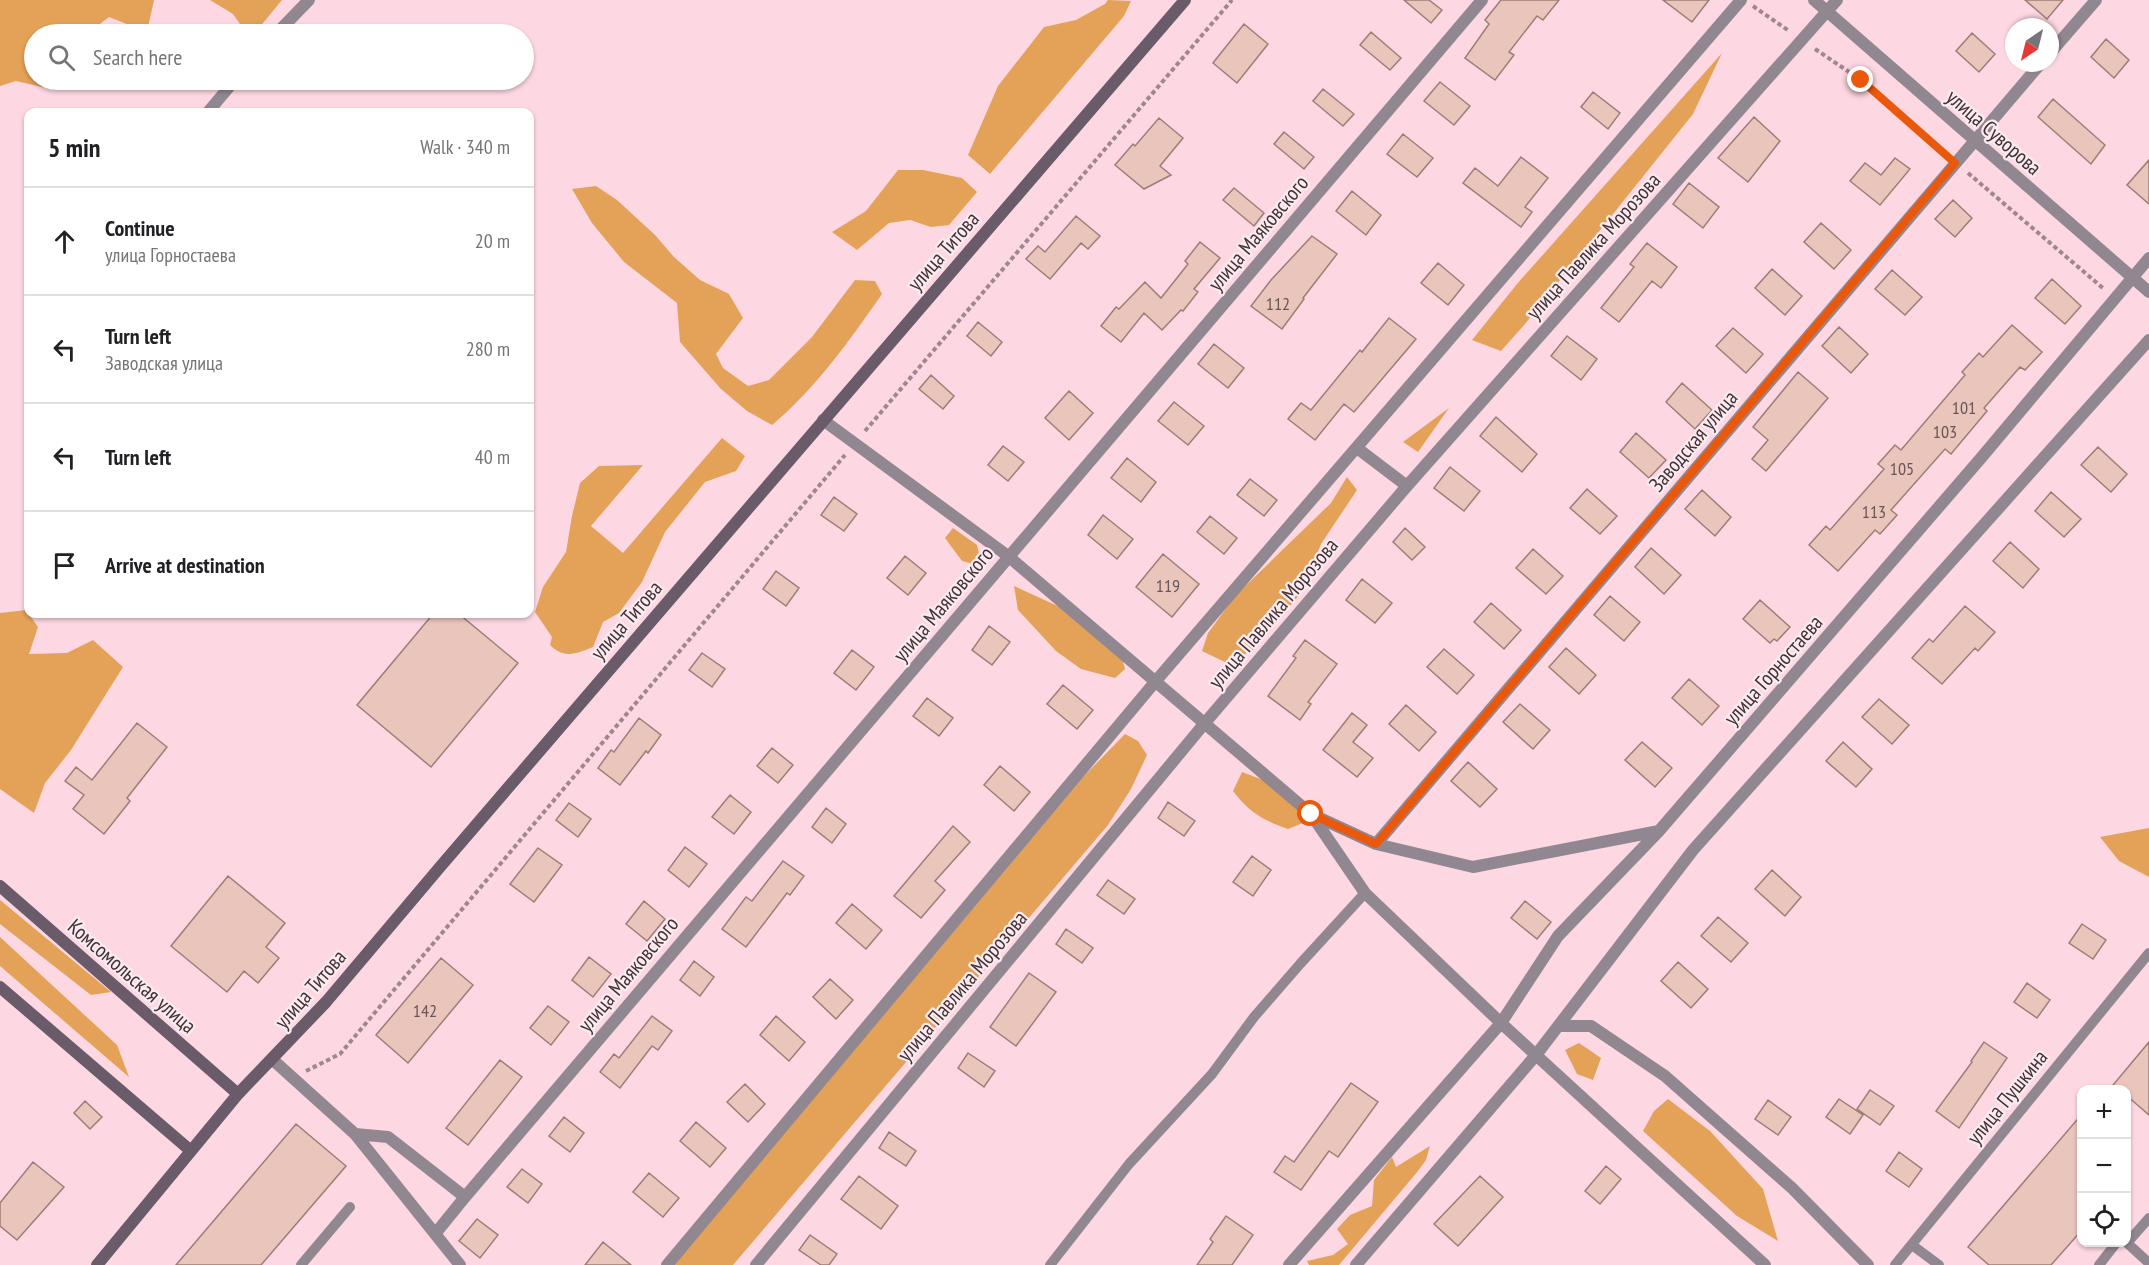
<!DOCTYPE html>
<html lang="en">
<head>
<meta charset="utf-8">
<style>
  :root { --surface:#fff; --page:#f2f2f2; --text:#202124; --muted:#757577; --line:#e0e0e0 }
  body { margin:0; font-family:"PT Sans Narrow",sans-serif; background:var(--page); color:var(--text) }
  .controls { position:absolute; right:18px; bottom:18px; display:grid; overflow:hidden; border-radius:12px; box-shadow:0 2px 4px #0004 }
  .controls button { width:54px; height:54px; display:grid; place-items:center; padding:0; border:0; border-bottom:2px solid var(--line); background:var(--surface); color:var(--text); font:30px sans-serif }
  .compass { position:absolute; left:2005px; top:18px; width:54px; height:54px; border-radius:50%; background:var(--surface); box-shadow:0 2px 4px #0004; rotate:215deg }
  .stop { position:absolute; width:18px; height:18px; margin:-14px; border:4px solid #ea580c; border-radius:50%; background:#fff }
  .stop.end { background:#ea580c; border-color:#fff; box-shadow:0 2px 6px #0008 }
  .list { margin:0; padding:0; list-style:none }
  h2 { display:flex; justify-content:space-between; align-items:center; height:78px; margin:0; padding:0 24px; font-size:26px }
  h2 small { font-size:20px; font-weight:400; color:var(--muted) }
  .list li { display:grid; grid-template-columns:39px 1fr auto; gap:18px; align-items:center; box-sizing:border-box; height:108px; padding:0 24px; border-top:2px solid var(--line) }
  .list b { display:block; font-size:22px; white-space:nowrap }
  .list p { margin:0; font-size:20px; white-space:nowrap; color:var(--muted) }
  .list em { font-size:20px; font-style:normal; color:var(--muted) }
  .icon { flex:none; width:33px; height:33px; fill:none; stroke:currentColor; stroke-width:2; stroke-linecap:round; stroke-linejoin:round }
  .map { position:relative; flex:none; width:2149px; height:1265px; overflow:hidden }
  .search { position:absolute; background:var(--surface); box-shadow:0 2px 4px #0004; left:24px; top:24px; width:510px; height:66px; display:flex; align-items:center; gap:15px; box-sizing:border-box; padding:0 21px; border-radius:33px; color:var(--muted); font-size:22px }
  .panel { position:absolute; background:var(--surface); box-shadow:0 2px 4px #0004; left:24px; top:108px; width:510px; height:510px; border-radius:12px }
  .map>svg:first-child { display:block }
  .forest { fill:#e4a158 }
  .building { fill:#e9c5bc; stroke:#9e7d75; stroke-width:1.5 }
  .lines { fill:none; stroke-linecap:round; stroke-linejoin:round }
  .path { stroke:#a0868d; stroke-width:4; stroke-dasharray:4.5 3; stroke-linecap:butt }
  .lane { stroke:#918791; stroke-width:10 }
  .street { stroke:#918791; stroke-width:12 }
  .secondary { stroke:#6a5b6a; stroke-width:12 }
  .route { stroke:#ea580c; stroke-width:8 }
  .labels { text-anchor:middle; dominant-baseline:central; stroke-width:4.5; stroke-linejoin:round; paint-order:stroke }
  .number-label { font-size:18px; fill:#6a5657 }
  .street-label { font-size:21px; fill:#403135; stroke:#fbebf0 }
</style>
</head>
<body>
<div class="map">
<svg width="2149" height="1265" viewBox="0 0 2149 1265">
  <rect width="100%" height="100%" fill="#fdd8e2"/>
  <path class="forest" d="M 0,0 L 154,0 L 147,32 L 109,17 L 87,34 L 34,34 L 34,80 L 73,80 L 55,90 L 16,81 L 0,86 Z
    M 210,0 L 282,0 L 254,34 L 247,34 L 233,14 Z
    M 1108,0 L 1131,1 L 1124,16 L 990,174 L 968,155 L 998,86 L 1044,27 L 1076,20 L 1105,4 Z
    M 1722,53 L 1693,114 L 1525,324 L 1501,351 L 1472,340 L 1517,284 Z
    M 898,170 L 923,170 L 962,178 L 977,192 L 949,225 L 931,227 L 910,220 L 889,223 L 857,250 L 832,232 L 866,211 Z
    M 596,186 L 617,200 L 655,235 L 674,257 L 700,280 L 729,294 L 743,318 L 716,354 L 723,368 L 748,386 L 769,380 L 812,337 L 855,280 L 875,281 L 882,294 C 850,340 816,388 772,425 L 747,411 L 721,389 L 680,342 L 677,303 L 624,262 L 592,223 L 572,189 Z
    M 1449,408 L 1418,452 L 1403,442 Z
    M 722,438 L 745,456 L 736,471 L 705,482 L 665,532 L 642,582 L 619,613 L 603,622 L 593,647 C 576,654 564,659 550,645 L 552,637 L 535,612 L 543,587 L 566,552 L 572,516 L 580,483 L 599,466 L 643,465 L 591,526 L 623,553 Z
    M 1347,477 L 1357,490 L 1321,544 L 1301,593 L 1253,650 L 1227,663 L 1202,651 L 1208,633 L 1236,595 L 1331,503 Z
    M 953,528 L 977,545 L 982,566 L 962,561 L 945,538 Z
    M 1014,586 L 1084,618 L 1120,649 L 1125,669 L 1115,678 L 1081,669 L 1056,651 L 1018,610 Z
    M 26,610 L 38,627 L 29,654 L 67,653 L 93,640 L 123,667 L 71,750 L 45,783 L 34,813 L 0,789 L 0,613 Z
    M 1125,734 L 1138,741 L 1147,755 L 1131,789 L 1108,825 L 733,1265 L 674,1265 L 1084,776 Z
    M 1242,772 L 1271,783 L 1296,804 L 1303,823 L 1288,829 C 1262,820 1249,812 1233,791 Z
    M 2149,828 L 2149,877 L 2119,861 L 2100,837 Z
    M 0,900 L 111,992 L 91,995 L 0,924 Z
    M 0,937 L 117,1045 L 129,1077 L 0,966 Z
    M 1579,1043 L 1601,1058 L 1593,1080 L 1577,1074 L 1565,1050 Z
    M 1668,1099 L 1710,1131 L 1763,1189 L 1778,1241 L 1737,1216 L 1643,1131 L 1654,1111 Z
    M 1430,1146 L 1426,1160 L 1418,1171 L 1339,1265 L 1309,1265 L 1307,1261 L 1333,1255 L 1348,1244 L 1337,1229 L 1350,1215 L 1372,1206 L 1374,1180 L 1392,1157 L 1396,1167 Z"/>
  <path class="building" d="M 1404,0 L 1429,0 L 1442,10 L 1431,23 Z
    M 1501,0 L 1559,0 L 1543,20 L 1537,16 L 1509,52 L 1514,55 L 1495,80 L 1465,58 L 1489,24 L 1485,20 Z
    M 1663,0 L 1709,0 L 1692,22 Z
    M 2025,0 L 2063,0 L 2047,19 Z
    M 1244,24 L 1268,44 L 1237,83 L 1213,63 Z
    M 1371,32 L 1401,58 L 1390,70 L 1360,45 Z
    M 1972,33 L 1995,54 L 1979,72 L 1956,51 Z
    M 2106,39 L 2129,60 L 2114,78 L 2091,57 Z
    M 1440,82 L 1470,106 L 1454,125 L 1424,101 Z
    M 1323,89 L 1354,114 L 1343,126 L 1313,101 Z
    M 1593,92 L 1620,113 L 1608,129 L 1581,107 Z
    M 2053,99 L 2105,145 L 2091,164 L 2038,117 Z
    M 1754,117 L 1780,141 L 1748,182 L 1718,158 Z
    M 1159,118 L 1183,138 L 1160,166 L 1171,175 L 1144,189 L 1115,165 L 1133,144 L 1135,146 Z
    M 1284,132 L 1314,157 L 1304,169 L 1274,144 Z
    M 1403,134 L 1433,158 L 1417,177 L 1387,154 Z
    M 1521,157 L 1548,178 L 1525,207 L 1532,212 L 1521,227 L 1463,183 L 1475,168 L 1498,186 Z
    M 1895,158 L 1910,169 L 1880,205 L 1850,181 L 1865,163 L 1881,175 Z
    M 2149,160 L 2149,204 L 2127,185 Z
    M 1689,183 L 1719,207 L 1703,228 L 1673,204 Z
    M 1234,188 L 1264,213 L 1254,226 L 1223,200 Z
    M 1352,191 L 1381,215 L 1366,235 L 1336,211 Z
    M 1953,200 L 1972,218 L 1955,237 L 1935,219 Z
    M 1076,216 L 1100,236 L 1088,249 L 1081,243 L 1050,279 L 1026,259 L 1038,246 L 1045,252 Z
    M 1821,223 L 1851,250 L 1834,269 L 1804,242 Z
    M 1312,236 L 1337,254 L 1303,298 L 1304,299 L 1282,329 L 1251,306 L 1271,280 Z
    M 1200,242 L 1220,258 L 1194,289 L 1198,292 L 1183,311 L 1181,310 L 1162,330 L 1144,313 L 1121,342 L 1101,326 L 1116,307 L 1119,309 L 1145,282 L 1161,298 L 1188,264 L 1185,261 Z
    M 1647,243 L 1677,267 L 1661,288 L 1652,281 L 1619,322 L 1601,308 L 1634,267 L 1630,264 Z
    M 1438,263 L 1464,285 L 1448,305 L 1421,283 Z
    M 1772,269 L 1802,296 L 1785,315 L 1755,288 Z
    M 1892,270 L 1922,297 L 1905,315 L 1875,289 Z
    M 2052,279 L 2081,306 L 2065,324 L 2035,298 Z
    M 1389,318 L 1416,339 L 1354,412 L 1344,404 L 1315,440 L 1288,419 L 1301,403 L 1311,410 L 1360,350 L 1362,352 Z
    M 978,322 L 1002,342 L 991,356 L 967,336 Z
    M 2012,325 L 2042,352 L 2025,370 L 2020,367 L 1984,408 L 1987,411 L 1951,454 L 1945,449 L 1891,510 L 1897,515 L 1880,534 L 1875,530 L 1838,571 L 1809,545 L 1826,526 L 1830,530 L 1884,469 L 1878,464 L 1895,445 L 1901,450 L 1965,375 L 1962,372 L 1979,353 L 1983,357 Z
    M 1839,327 L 1868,354 L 1851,373 L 1822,346 Z
    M 1733,328 L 1763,354 L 1746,373 L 1716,346 Z
    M 1567,336 L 1597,359 L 1581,380 L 1551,356 Z
    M 1214,344 L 1244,368 L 1228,388 L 1198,364 Z
    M 1798,372 L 1828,398 L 1766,471 L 1752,459 L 1768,440 L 1753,427 Z
    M 931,375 L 954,396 L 943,409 L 919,389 Z
    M 1682,383 L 1712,410 L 1695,429 L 1666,402 Z
    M 1069,391 L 1093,413 L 1069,440 L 1045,418 Z
    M 1174,402 L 1204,426 L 1188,445 L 1158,421 Z
    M 1496,417 L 1537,454 L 1522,472 L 1480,436 Z
    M 1636,433 L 1666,460 L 1649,478 L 1620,452 Z
    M 1003,446 L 1024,462 L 1008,481 L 988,465 Z
    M 2098,447 L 2127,474 L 2111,492 L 2081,465 Z
    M 1127,458 L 1156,482 L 1141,502 L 1111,478 Z
    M 1450,467 L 1480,491 L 1464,511 L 1434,488 Z
    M 1250,479 L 1277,500 L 1264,516 L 1237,495 Z
    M 1587,489 L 1617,516 L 1600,534 L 1570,508 Z
    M 1702,490 L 1731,517 L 1715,536 L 1685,509 Z
    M 2051,492 L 2081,519 L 2064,537 L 2035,511 Z
    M 834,497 L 857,514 L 844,531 L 821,515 Z
    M 1103,515 L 1133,539 L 1117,559 L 1088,535 Z
    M 1210,516 L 1237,538 L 1224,554 L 1197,532 Z
    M 1405,528 L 1425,547 L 1412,560 L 1393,542 Z
    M 2010,542 L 2039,569 L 2023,588 L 1993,561 Z
    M 1651,548 L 1681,575 L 1664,594 L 1635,567 Z
    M 1533,549 L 1563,576 L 1546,594 L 1516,568 Z
    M 1163,554 L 1199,584 L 1172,617 L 1136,587 Z
    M 905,556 L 926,573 L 908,595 L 887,578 Z
    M 776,571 L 799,588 L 786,606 L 763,589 Z
    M 1362,579 L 1392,603 L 1375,623 L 1346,600 Z
    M 1610,596 L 1640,622 L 1624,641 L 1594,615 Z
    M 1760,600 L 1790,627 L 1777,641 L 1774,639 L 1770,643 L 1743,619 Z
    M 1491,603 L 1521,630 L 1504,649 L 1474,622 Z
    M 1965,606 L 1995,632 L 1978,651 L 1975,648 L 1942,684 L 1912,658 L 1929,639 L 1933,642 Z
    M 433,614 L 459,614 L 518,663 L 431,767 L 357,705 Z
    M 989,626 L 1010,642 L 992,665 L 972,650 Z
    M 1305,640 L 1337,664 L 1308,702 L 1311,704 L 1300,720 L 1268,696 L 1296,658 L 1293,656 Z
    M 1566,648 L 1596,675 L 1579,694 L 1549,667 Z
    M 1444,649 L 1474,675 L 1457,694 L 1427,667 Z
    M 852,650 L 874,667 L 856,690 L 834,673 Z
    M 702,653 L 725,669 L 712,687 L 689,670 Z
    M 1689,679 L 1719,706 L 1702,725 L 1672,698 Z
    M 1063,685 L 1093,710 L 1077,729 L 1047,704 Z
    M 927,698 L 953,718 L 939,736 L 913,716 Z
    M 1879,699 L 1909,725 L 1892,744 L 1862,717 Z
    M 1520,704 L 1550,730 L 1533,749 L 1503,722 Z
    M 1406,705 L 1436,732 L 1419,751 L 1389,724 Z
    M 1352,713 L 1367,725 L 1353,742 L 1373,758 L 1357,777 L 1323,750 Z
    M 639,718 L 661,735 L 648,753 L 646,751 L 620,785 L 598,768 L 611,750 L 614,752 Z
    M 137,723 L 167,747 L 127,798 L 130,801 L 104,834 L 73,809 L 84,795 L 65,781 L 76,767 L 92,780 Z
    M 1642,742 L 1672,768 L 1655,787 L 1625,760 Z
    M 1843,742 L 1872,769 L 1856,787 L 1826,761 Z
    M 772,748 L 793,765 L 778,783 L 757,766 Z
    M 1468,762 L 1497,789 L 1480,807 L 1451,781 Z
    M 1000,766 L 1030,792 L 1014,811 L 984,785 Z
    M 730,795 L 751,812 L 734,834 L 712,817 Z
    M 1168,802 L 1195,821 L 1184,836 L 1158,818 Z
    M 569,803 L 591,819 L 578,837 L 556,820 Z
    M 826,808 L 846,824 L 832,843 L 812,827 Z
    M 953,826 L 970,842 L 935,881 L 945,890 L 921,918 L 894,896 Z
    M 685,847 L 707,864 L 689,887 L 668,870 Z
    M 538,848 L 562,865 L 534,902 L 510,884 Z
    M 1252,856 L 1271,870 L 1253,896 L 1233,882 Z
    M 783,861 L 804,876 L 790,895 L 787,893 L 746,947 L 722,929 L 746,897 L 752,901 Z
    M 1772,870 L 1801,897 L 1785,916 L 1755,889 Z
    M 228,876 L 285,923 L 266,947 L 279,958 L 258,983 L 244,971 L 227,992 L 171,946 Z
    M 1108,880 L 1135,899 L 1124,914 L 1097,895 Z
    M 644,901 L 665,919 L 647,941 L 626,924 Z
    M 1525,901 L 1551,922 L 1537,939 L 1511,918 Z
    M 852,904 L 882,930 L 866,949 L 836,923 Z
    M 1718,917 L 1748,943 L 1731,962 L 1701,936 Z
    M 2082,924 L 2106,940 L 2093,959 L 2069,943 Z
    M 1066,929 L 1093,948 L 1082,963 L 1056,944 Z
    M 589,957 L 611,974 L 593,997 L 572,980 Z
    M 441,958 L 473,985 L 408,1063 L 376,1035 Z
    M 694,961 L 714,977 L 700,996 L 680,980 Z
    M 1678,962 L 1708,989 L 1691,1008 L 1661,981 Z
    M 1029,973 L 1056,992 L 1016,1046 L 990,1027 Z
    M 830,979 L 853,1000 L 836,1019 L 813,997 Z
    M 2027,983 L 2050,1000 L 2037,1018 L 2014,1002 Z
    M 548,1006 L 569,1022 L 551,1045 L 530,1028 Z
    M 652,1016 L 672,1031 L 658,1050 L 652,1046 L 620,1088 L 600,1072 L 614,1054 L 619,1058 Z
    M 776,1016 L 805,1042 L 789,1061 L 760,1035 Z
    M 1984,1042 L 2007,1058 L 1959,1128 L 1936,1111 L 1972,1062 L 1971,1061 Z
    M 2149,1042 L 2149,1115 L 2127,1096 L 2127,1089 L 2119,1089 L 2113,1085 Z
    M 968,1053 L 995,1071 L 984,1087 L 958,1068 Z
    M 500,1060 L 522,1077 L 468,1145 L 446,1128 Z
    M 1351,1083 L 1378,1102 L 1338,1157 L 1329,1151 L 1301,1190 L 1274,1172 L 1285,1156 L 1294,1162 Z
    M 745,1084 L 765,1104 L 748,1122 L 727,1102 Z
    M 1870,1090 L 1894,1106 L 1880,1125 L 1857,1109 Z
    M 1839,1099 L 1863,1115 L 1850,1134 L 1826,1117 Z
    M 1768,1100 L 1791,1117 L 1778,1135 L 1755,1119 Z
    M 85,1101 L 102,1117 L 90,1129 L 74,1113 Z
    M 2082,1114 L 2082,1230 L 2051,1265 L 1989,1265 L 1968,1247 Z
    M 564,1117 L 584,1133 L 570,1152 L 549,1136 Z
    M 696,1122 L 726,1148 L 710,1167 L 680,1141 Z
    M 296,1124 L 346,1166 L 261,1265 L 176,1265 Z
    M 889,1132 L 916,1151 L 906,1166 L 879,1148 Z
    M 1899,1152 L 1922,1169 L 1909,1187 L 1886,1171 Z
    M 33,1162 L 64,1187 L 17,1240 L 0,1226 L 0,1203 Z
    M 1606,1166 L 1621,1179 L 1600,1204 L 1585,1191 Z
    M 522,1169 L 542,1184 L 528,1203 L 507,1187 Z
    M 649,1173 L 679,1198 L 663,1217 L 633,1192 Z
    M 859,1176 L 898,1206 L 881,1229 L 841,1199 Z
    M 1480,1176 L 1503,1197 L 1458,1246 L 1434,1224 Z
    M 1226,1216 L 1253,1235 L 1232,1265 L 1197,1265 L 1213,1242 L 1210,1239 Z
    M 477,1219 L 498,1235 L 480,1258 L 459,1241 Z
    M 810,1235 L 837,1254 L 829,1265 L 821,1265 L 799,1250 Z
    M 603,1242 L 631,1265 L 585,1265 Z"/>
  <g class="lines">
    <path class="path" d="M 1753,6 L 1789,31
      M 1815,49 L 1861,80 L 1944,153
      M 1968,173 L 2104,289
      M 865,431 L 1232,0
      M 306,1071 L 340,1054 L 845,455"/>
    <path class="lane" d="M 2126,1242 L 2149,1263
      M 2127,1243 L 2149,1218
      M 1912,1245 L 1939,1265
      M 301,1265 L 350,1207
      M 1050,1265 L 1129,1164 L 1212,1074 L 1254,1017 L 1300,964 L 1365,893
      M 1895,1265 L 2149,953
      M 2099,1265 L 2117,1242"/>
    <path class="street" d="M 1814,0 L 2149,292
      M 276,34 L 309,0
      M 2050,53 L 2096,0
      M 208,112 L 235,80
      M 823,420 L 1008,556 L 1311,814 L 1365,893 L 1501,1023 L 1765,1265
      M 1357,448 L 1407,486
      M 1311,814 L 1376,844 L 1473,867 L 1659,831 L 1981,458 L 2149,258
      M 1376,844 L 2041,63
      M 1558,1026 L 1591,1026 L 1665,1076 L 1792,1188 L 1868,1265
      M 273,1060 L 355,1134 L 460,1265
      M 355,1134 L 388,1137 L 465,1197
      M 435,1234 L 465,1197 L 1482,0
      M 667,1265 L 1155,682 L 1741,0
      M 756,1265 L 1204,724 L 1407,486 L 1837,0
      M 1289,1265 L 1501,1023 L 1558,936 L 1659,831
      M 1356,1265 L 1536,1055 L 1693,850 L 2149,340"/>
    <path class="secondary" d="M 0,886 L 238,1094
      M 0,987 L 191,1151
      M 97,1265 L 238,1094 L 326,1002 L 440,867 L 1185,0"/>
  </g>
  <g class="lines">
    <path class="route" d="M 1311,814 L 1376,844 L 1955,163 L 1861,80"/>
  </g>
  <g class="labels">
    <g class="number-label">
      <text x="1278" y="303">112</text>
      <text x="1964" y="407">101</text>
      <text x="1945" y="431">103</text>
      <text x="1902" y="468">105</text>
      <text x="1874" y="511">113</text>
      <text x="1168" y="585">119</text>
      <text x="425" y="1010">142</text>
    </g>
    <g class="street-label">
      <text transform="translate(1994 132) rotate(41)">улица Суворова</text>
      <text transform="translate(1258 233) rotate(-50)">улица Маяковского</text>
      <text transform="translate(1593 246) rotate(-48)">улица Павлика Морозова</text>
      <text transform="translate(943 251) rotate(-49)">улица Титова</text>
      <text transform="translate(1693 441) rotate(-50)">Заводская улица</text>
      <text transform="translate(943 604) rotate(-50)">улица Маяковского</text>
      <text transform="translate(1273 613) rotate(-50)">улица Павлика Морозова</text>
      <text transform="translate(626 620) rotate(-49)">улица Титова</text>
      <text transform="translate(1773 670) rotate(-49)">улица Горностаева</text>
      <text transform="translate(628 974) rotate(-50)">улица Маяковского</text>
      <text transform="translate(132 976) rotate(41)">Комсомольская улица</text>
      <text transform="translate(962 986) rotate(-50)">улица Павлика Морозова</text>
      <text transform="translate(310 989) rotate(-49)">улица Титова</text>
      <text transform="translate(2007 1097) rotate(-51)">улица Пушкина</text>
    </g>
  </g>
</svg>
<div class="controls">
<button>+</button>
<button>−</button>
<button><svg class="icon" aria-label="locate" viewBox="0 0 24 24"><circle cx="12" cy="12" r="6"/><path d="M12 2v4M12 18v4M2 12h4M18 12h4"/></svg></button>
</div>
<svg class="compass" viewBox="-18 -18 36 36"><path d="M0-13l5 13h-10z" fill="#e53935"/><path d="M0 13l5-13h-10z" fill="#757577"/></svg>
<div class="stop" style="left:1311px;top:814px"></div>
<div class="stop end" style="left:1861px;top:80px"></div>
<div class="search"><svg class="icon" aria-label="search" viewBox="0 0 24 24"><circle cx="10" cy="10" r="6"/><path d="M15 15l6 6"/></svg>Search here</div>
<section class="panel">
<h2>5 min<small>Walk · 340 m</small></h2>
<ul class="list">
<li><svg class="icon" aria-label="ahead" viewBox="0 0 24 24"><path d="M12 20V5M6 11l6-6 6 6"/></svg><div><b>Continue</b><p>улица Горностаева</p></div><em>20 m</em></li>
<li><svg class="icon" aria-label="left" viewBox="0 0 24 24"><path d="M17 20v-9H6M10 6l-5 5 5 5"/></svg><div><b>Turn left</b><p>Заводская улица</p></div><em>280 m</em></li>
<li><svg class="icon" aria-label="left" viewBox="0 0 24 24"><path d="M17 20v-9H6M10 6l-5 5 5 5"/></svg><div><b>Turn left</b></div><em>40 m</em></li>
<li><svg class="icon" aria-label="arrive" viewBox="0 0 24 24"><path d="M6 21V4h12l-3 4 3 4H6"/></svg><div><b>Arrive at destination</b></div></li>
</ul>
</section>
</div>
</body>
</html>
